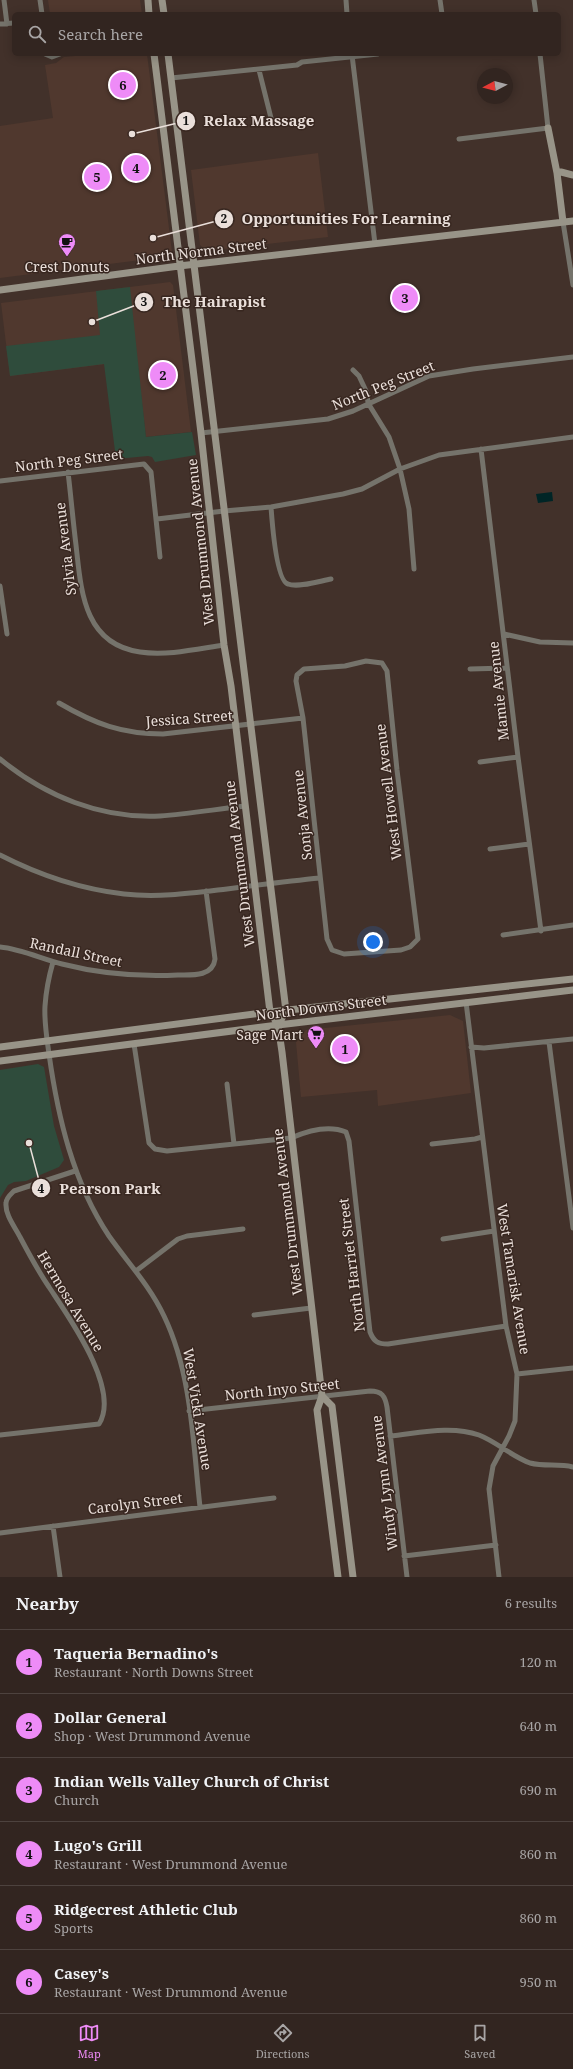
<!DOCTYPE html>
<html lang="en">
<head>
<meta charset="utf-8">
<style>
  :root { --surface:#322520; --page:#3a2d29; --text:#f1f3f6; --muted:#a8a5a5; --line:#4d423e; --accent:#ee8bf7 }
  body { margin:0; font-family:"Noto Serif",serif; background:var(--page); color:var(--text) }
  .compass { position:absolute; left:477px; top:68px; width:36px; height:36px; border-radius:50%; background:var(--surface); box-shadow:0 2px 10px #0003; rotate:263deg }
  .you { position:absolute; left:373px; top:942px; width:14px; height:14px; margin:-10px; border:3px solid #fff; border-radius:50%; background:#1a73e8; box-shadow:0 0 0 6px #1a73e833 }
  .badge { display:grid; place-items:center; width:26px; height:26px; border-radius:50%; background:var(--accent); color:#111; font-size:13px; font-weight:700 }
  .pin { position:absolute; translate:-50% -50%; border:2px solid #fff; box-shadow:0 1px 4px #0006 }
  .list { margin:0; padding:0; list-style:none }
  h2 { display:flex; justify-content:space-between; align-items:center; height:52px; margin:0; padding:0 16px; font-size:17px }
  h2 small { font-size:13px; font-weight:400; color:var(--muted) }
  .list li { display:grid; grid-template-columns:26px 1fr auto; gap:12px; align-items:center; box-sizing:border-box; height:64px; padding:0 16px; border-top:1px solid var(--line) }
  .list b { display:block; font-size:15px; white-space:nowrap }
  .list p { margin:0; font-size:13px; white-space:nowrap; color:var(--muted) }
  .list em { font-size:13px; font-style:normal; color:var(--muted) }
  .icon { flex:none; width:22px; height:22px; fill:none; stroke:currentColor; stroke-width:2; stroke-linecap:round; stroke-linejoin:round }
  .map { position:relative; flex:none; width:573px; height:1577px; overflow:hidden }
  .search { position:absolute; background:var(--surface); box-shadow:0 2px 10px #0003; left:12px; right:12px; top:12px; height:44px; display:flex; align-items:center; gap:10px; box-sizing:border-box; padding:0 14px; border-radius:6px; color:var(--muted); font-size:15px }
  .sheet { height:436px; background:var(--surface) }
  nav { display:flex; justify-content:space-around; align-items:center; box-sizing:border-box; height:56px; border-top:1px solid var(--line); background:var(--surface); font-size:11px; color:var(--muted) }
  nav a { display:grid; justify-items:center; gap:2px }
  nav .on { color:var(--accent) }
  .map>svg:first-child { display:block }
  .built { fill:#50382e }
  .green { fill:#2f4c3c }
  .water { fill:#002526 }
  .lines { fill:none; stroke-linecap:round; stroke-linejoin:round }
  .street { stroke:#75736b; stroke-width:5 }
  .secondary { stroke:#989488; stroke-width:7 }
  .labels { text-anchor:middle; dominant-baseline:central; stroke-width:3; stroke-linejoin:round; paint-order:stroke }
  .street-label { font-size:14px; fill:#eadfda; stroke:#382720 }
  .poi-label { font-size:14px; fill:#eadfda; stroke:#382720 }
  .leader { fill:none; stroke:#eadfda; stroke-width:1.5 }
  .callout-dot { fill:#eadfda; stroke:#382720; stroke-width:1.5 }
  .mark-label { font-size:12px; text-anchor:middle; font-weight:bold; fill:#111 }
  .callout-label { font-size:15px; text-anchor:middle; font-weight:bold; fill:#eadfda; stroke:#382720; stroke-width:3; stroke-linejoin:round; paint-order:stroke }
</style>
</head>
<body>
<div class="map">
<svg width="573" height="1577" viewBox="0 0 573 1577">
  <rect width="100%" height="100%" fill="#42312a"/>
  <path class="built" d="M 48,0 L 140,0 L 142,14 L 50,14 Z
    M 96,54 L 147,54 L 172,252 L 164,257 L 0,278 L 0,126 L 53,118 L 45,65 L 56,63 L 64,57 Z
    M 318,153 L 328,237 L 207,251 L 200,245 L 191,170 Z
    M 170,282 L 173,285 L 191,432 L 146,437 L 137,360 L 10,376 L 1,303 Z
    M 450,1015 L 463,1021 L 471,1093 L 378,1106 L 377,1090 L 301,1097 L 296,1042 L 306,1030 Z"/>
  <path class="green" d="M 130,287 L 146,437 L 192,432 L 196,455 L 155,462 L 152,457 L 148,456 L 116,459 L 104,364 L 10,376 L 6,346 L 100,335 L 96,291 Z
    M 38,1064 L 44,1067 L 54,1126 L 64,1160 L 59,1167 L 26,1181 L 14,1182 L 8,1185 L 0,1198 L 0,1070 Z"/>
  <path class="water" d="M 552,492 L 553,501 L 538,503 L 536,494 Z"/>
  <g class="lines">
    <path class="street" d="M 4,0 L 7,24
      M 40,0 L 42,14
      M 346,0 L 347,14
      M 440,0 L 442,14
      M 534,0 L 536,14
      M 0,24 L 14,23
      M 45,54 L 52,57 L 60,54
      M 352,55 L 375,244
      M 259,70 L 271,118
      M 171,78 L 297,65 L 302,62 L 378,54
      M 459,139 L 548,128 L 540,54
      M 563,222 L 573,285
      M 353,370 L 359,376 L 367,393 L 368,403 L 389,437 L 400,469 L 409,509 L 414,569
      M 201,433 L 328,419 L 353,411 L 429,376 L 473,369 L 573,357
      M 481,449 L 518,757 L 541,931
      M 68,472 C 71,497 73,521 76,545 C 81,589 83,644 140,652 C 167,656 197,649 224,645
      M 0,481 L 144,464 L 151,472 L 160,557
      M 271,507 C 272,520 276,581 288,584 C 298,588 320,581 331,579
      M 157,519 L 224,511 L 271,507 L 343,494 L 362,489 L 400,469 L 439,455 L 573,437
      M 0,586 L 7,634
      M 504,634 L 540,642 L 573,643
      M 366,661 L 382,663 L 387,671 L 397,770 L 418,939 L 410,947 L 401,950 L 344,954 L 332,950 L 327,939 L 303,718 L 296,681 L 297,675 L 304,669 L 345,666 Z
      M 470,669 L 507,668
      M 59,703 C 95,724 122,734 163,734 L 303,718
      M 0,759 C 45,796 101,819 160,816 C 189,814 217,809 245,806
      M 480,762 L 518,757
      M 490,849 L 529,844
      M 0,855 C 39,875 79,889 124,894 C 158,898 193,893 227,889 C 258,885 289,881 320,878
      M 503,935 L 573,925
      M 0,947 C 21,949 42,959 62,964 C 101,974 138,977 178,975 C 191,975 213,977 215,959 L 206,891
      M 53,962 C 49,976 46,991 45,1006 C 44,1022 47,1039 49,1054 C 58,1118 73,1182 109,1236 C 128,1263 150,1286 164,1316 C 192,1374 193,1444 200,1507
      M 466,1002 L 506,1326 L 517,1374 L 515,1421 L 509,1436 L 493,1466 L 489,1489 L 499,1577
      M 549,1042 L 573,1228
      M 134,1044 L 149,1143 L 155,1149 L 167,1151 L 291,1138 C 307,1131 329,1125 346,1132 L 349,1141 L 370,1332 C 374,1342 378,1344 388,1344 L 506,1326
      M 471,1047 L 484,1048 L 573,1039
      M 227,1084 L 234,1144
      M 432,1144 L 475,1139 L 482,1137
      M 443,1239 L 494,1231
      M 136,1271 L 178,1239 L 187,1236 L 243,1229
      M 254,1315 L 311,1308
      M 517,1374 L 573,1368
      M 189,1411 L 370,1391 C 382,1391 385,1396 387,1407 L 407,1577
      M 0,1435 L 99,1424 C 121,1389 68,1316 49,1287 C 38,1271 29,1254 20,1237 C 15,1227 5,1215 6,1203 C 6,1198 11,1194 14,1191 L 75,1171
      M 390,1436 C 419,1433 451,1425 479,1435 C 497,1442 511,1456 530,1463 C 545,1467 559,1463 573,1467
      M 53,1526 L 60,1577
      M 0,1533 L 274,1498
      M 404,1556 L 496,1545"/>
    <path class="secondary" d="M 148,0 L 149,14
      M 162,0 L 164,14
      M 154,54 L 201,433 L 224,645 L 231,686 L 270,1012 L 278,1025 L 282,1052 L 322,1396 L 317,1410 L 338,1577
      M 168,54 L 286,1011 L 278,1025
      M 548,128 L 557,173 L 563,222
      M 557,173 L 561,172 L 573,175
      M 0,290 L 179,266 L 573,221
      M 0,1047 L 270,1012 L 573,979
      M 0,1061 L 278,1025 L 573,990
      M 322,1396 L 332,1406 L 353,1577"/>
  </g>
  <defs>
    <g id="cafe-pin" transform="scale(0.9)"><path d="M0 17L-7.5 6A9.5 9.5 0 1 1 7.5 6Z" fill="#ee8bf7" stroke="#382720"/><path d="M-5.5-4.5H6V0H3Q3 3.5 0 3.5H-2.5Q-5.5 3.5-5.5 0ZM3-3.2v2h1.7v-2ZM-6 4.5H4V6H-6Z" fill="#111"/></g>
    <g id="supermarket-pin" transform="scale(0.9)"><path d="M0 17L-7.5 6A9.5 9.5 0 1 1 7.5 6Z" fill="#ee8bf7" stroke="#382720"/><path d="M-6-5.5h2.5l.6 2H6L4.5 2H-2.5L-4.4-4H-6ZM-1.5 3.2a1.3 1.3 0 1 0 .1 0ZM3 3.2a1.3 1.3 0 1 0 .1 0Z" fill="#111"/></g>
  </defs>
  <g fill-rule="evenodd">
    <use href="#cafe-pin" x="67" y="242"/>
    <use href="#supermarket-pin" x="316" y="1034"/>
  </g>
  <g class="labels">
    <g class="street-label">
      <text transform="translate(201 251) rotate(-7)">North Norma Street</text>
      <text transform="translate(383 385) rotate(-22)">North Peg Street</text>
      <text transform="translate(69 460) rotate(-7)">North Peg Street</text>
      <text transform="translate(200 542) rotate(-96)">West Drummond Avenue</text>
      <text transform="translate(65 549) rotate(-97)">Sylvia Avenue</text>
      <text transform="translate(498 691) rotate(-96)">Mamie Avenue</text>
      <text transform="translate(189 718) rotate(-4)">Jessica Street</text>
      <text transform="translate(388 792) rotate(-97)">West Howell Avenue</text>
      <text transform="translate(302 815) rotate(-96)">Sonja Avenue</text>
      <text transform="translate(239 864) rotate(-97)">West Drummond Avenue</text>
      <text transform="translate(76 952) rotate(12)">Randall Street</text>
      <text transform="translate(321 1007) rotate(-7)">North Downs Street</text>
      <text transform="translate(287 1212) rotate(-97)">West Drummond Avenue</text>
      <text transform="translate(351 1265) rotate(-97)">North Harriet Street</text>
      <text transform="translate(514 1279) rotate(81)">West Tamarisk Avenue</text>
      <text transform="translate(71 1301) rotate(59)">Hermosa Avenue</text>
      <text transform="translate(282 1389) rotate(-6)">North Inyo Street</text>
      <text transform="translate(198 1409) rotate(81)">West Vicki Avenue</text>
      <text transform="translate(384 1483) rotate(-97)">Windy Lynn Avenue</text>
      <text transform="translate(135 1503) rotate(-7)">Carolyn Street</text>
    </g>
    <g class="poi-label">
      <text x="67" y="266">Crest Donuts</text>
      <text x="303" y="1034" text-anchor="end">Sage Mart</text>
    </g>
  </g>
  <path class="leader" d="M132 134L186 121M153 238L224 219M92 322L144 302M29 1143L41 1188"/>
  <g class="callout-dot">
    <circle cx="132" cy="134" r="4"/>
    <circle cx="153" cy="238" r="4"/>
    <circle cx="92" cy="322" r="4"/>
    <circle cx="29" cy="1143" r="4"/>
    <circle cx="186" cy="121" r="10"/>
    <circle cx="224" cy="219" r="10"/>
    <circle cx="144" cy="302" r="10"/>
    <circle cx="41" cy="1188" r="10"/>
  </g>
  <g class="mark-label">
    <text x="186" y="125">1</text>
    <text x="224" y="223">2</text>
    <text x="144" y="306">3</text>
    <text x="41" y="1193">4</text>
  </g>
  <g class="callout-label">
    <text x="259" y="126">Relax Massage</text>
    <text x="346" y="224">Opportunities For Learning</text>
    <text x="214" y="307">The Hairapist</text>
    <text x="110" y="1194">Pearson Park</text>
  </g>
</svg>
<svg class="compass" viewBox="-18 -18 36 36"><path d="M0-13l5 13h-10z" fill="#e53935"/><path d="M0 13l5-13h-10z" fill="#a8a5a5"/></svg>
<div class="you"></div>
<div class="pin badge" style="left:345px;top:1049px">1</div>
<div class="pin badge" style="left:163px;top:375px">2</div>
<div class="pin badge" style="left:405px;top:298px">3</div>
<div class="pin badge" style="left:136px;top:168px">4</div>
<div class="pin badge" style="left:97px;top:177px">5</div>
<div class="pin badge" style="left:123px;top:85px">6</div>
<div class="search"><svg class="icon" aria-label="search" viewBox="0 0 24 24"><circle cx="10" cy="10" r="6"/><path d="M15 15l6 6"/></svg>Search here</div>
</div>
<section class="sheet">
<h2>Nearby<small>6 results</small></h2>
<ul class="list">
<li><span class="badge">1</span><div><b>Taqueria Bernadino's</b><p>Restaurant · North Downs Street</p></div><em>120 m</em></li>
<li><span class="badge">2</span><div><b>Dollar General</b><p>Shop · West Drummond Avenue</p></div><em>640 m</em></li>
<li><span class="badge">3</span><div><b>Indian Wells Valley Church of Christ</b><p>Church</p></div><em>690 m</em></li>
<li><span class="badge">4</span><div><b>Lugo's Grill</b><p>Restaurant · West Drummond Avenue</p></div><em>860 m</em></li>
<li><span class="badge">5</span><div><b>Ridgecrest Athletic Club</b><p>Sports</p></div><em>860 m</em></li>
<li><span class="badge">6</span><div><b>Casey's</b><p>Restaurant · West Drummond Avenue</p></div><em>950 m</em></li>
</ul>
</section>
<nav>
<a class="on"><svg class="icon" aria-label="map" viewBox="0 0 24 24"><path d="M3 6l6-2 6 2 6-2v14l-6 2-6-2-6 2zM9 4v14M15 6v14"/></svg>Map</a>
<a><svg class="icon" aria-label="directions" viewBox="0 0 24 24"><path d="M12 3l9 9-9 9-9-9zM9 14v-3h6M13 9l2 2-2 2"/></svg>Directions</a>
<a><svg class="icon" aria-label="saved" viewBox="0 0 24 24"><path d="M7 4h10v16l-5-4-5 4z"/></svg>Saved</a>
</nav>
</body>
</html>
